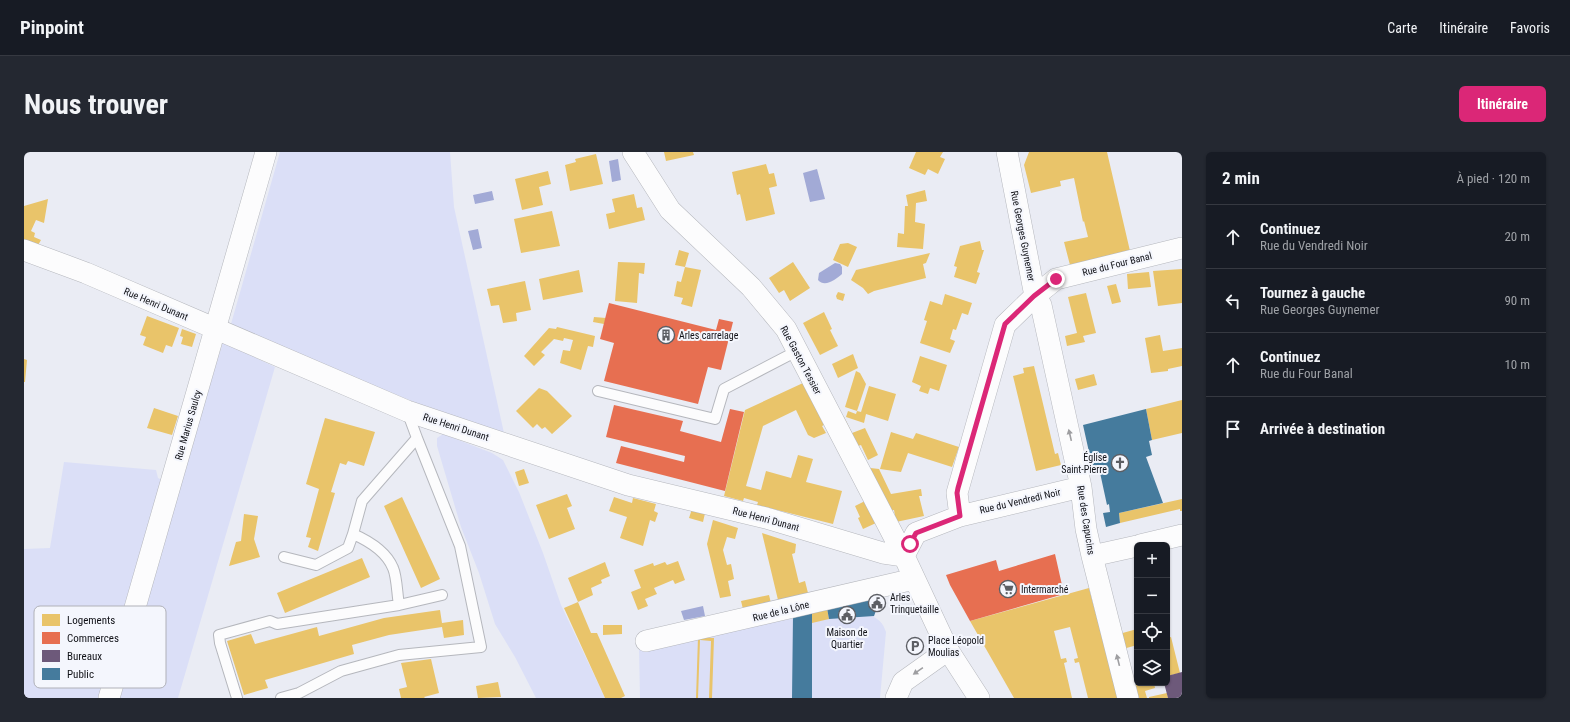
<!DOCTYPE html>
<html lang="fr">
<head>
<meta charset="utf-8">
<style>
  :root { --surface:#171b24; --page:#242831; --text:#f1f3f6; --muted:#9ea1a6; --line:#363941; --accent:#db2777 }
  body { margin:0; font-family:"Roboto Condensed",sans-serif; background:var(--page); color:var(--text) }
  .controls { position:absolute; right:12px; bottom:12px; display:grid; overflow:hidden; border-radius:6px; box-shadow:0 1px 3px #0004 }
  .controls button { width:36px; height:36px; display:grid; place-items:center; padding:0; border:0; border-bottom:1px solid var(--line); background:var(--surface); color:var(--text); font:20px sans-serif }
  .stop { position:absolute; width:12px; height:12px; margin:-9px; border:3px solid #db2777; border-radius:50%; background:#fff }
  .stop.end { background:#db2777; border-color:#fff; box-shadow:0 1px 4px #0008 }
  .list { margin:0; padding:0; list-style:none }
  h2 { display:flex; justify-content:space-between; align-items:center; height:52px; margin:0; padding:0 16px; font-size:17px }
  h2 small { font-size:13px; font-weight:400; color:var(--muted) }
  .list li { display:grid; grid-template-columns:26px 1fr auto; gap:12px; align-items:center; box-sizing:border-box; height:64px; padding:0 16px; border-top:1px solid var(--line) }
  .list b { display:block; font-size:15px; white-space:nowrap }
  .list p { margin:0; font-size:13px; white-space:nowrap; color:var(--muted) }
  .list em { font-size:13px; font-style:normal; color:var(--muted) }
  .icon { flex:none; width:22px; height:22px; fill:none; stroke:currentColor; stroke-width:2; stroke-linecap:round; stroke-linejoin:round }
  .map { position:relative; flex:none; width:1158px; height:546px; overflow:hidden; border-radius:6px }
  header { display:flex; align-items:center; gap:24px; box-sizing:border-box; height:56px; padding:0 20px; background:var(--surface); border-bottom:1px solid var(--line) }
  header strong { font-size:19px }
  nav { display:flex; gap:22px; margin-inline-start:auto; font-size:14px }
  .intro { display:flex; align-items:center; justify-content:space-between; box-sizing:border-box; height:96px; padding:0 24px }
  h1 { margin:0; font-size:28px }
  .button { padding:10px 18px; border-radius:6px; background:var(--accent); color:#fff; font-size:14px; font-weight:700 }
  main { display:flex; gap:24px; padding:0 24px }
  aside { flex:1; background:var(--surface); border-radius:6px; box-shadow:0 1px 3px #0004 }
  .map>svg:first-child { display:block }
  .green { fill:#dbdff7 }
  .water { fill:#a2aad6 }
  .homes { fill:#e9c46a }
  .shops { fill:#e76f51 }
  .offices { fill:#6d597a }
  .public { fill:#457b9d }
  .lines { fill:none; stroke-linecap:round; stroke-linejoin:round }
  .lane-casing { stroke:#b5b7bd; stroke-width:12 }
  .street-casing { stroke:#b5b7bd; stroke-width:22 }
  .lane { stroke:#fcfcfd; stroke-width:10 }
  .street { stroke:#fcfcfd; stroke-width:21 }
  .oneway { fill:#9e9ea1 }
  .route { stroke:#db2777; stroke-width:5 }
  .labels { text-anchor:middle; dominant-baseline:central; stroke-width:4; stroke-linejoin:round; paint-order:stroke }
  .street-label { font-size:10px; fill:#101117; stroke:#f4f6fd }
  .poi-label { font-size:10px; fill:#101117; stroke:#f4f6fd; text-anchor:start }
  .key { fill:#f4f6fd; stroke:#b0b1b8; stroke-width:1 }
  .key-label { font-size:11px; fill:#101117 }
</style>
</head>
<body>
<header>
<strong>Pinpoint</strong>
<nav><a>Carte</a><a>Itinéraire</a><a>Favoris</a></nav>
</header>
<div class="intro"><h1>Nous trouver</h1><a class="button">Itinéraire</a></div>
<main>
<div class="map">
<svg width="1158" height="546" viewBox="0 0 1158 546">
  <rect width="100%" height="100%" fill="#eaecf4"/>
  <path class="green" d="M 256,0 L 426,0 L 430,55 L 480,281 L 427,265 L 246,191 L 207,172 Z
    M 199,190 L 251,215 L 154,546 L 91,546 Z
    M 419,282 L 468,301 L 479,308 L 495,340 L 519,401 L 537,453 L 581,546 L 512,546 L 491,505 L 471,472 L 455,421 L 437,375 L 413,294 L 413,286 Z
    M 40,310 L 132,318 L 134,326 L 140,329 L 78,546 L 0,546 L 0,397 L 26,396 Z
    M 855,446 L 850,465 C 857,469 859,472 862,480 L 856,546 L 616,546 L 615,495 L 767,467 Z"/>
  <path class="water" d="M 594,7 L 597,28 L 588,30 L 585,9 Z
    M 793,17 L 801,47 L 786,50 L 779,21 Z
    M 468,39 L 470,48 L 451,52 L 449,43 Z
    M 454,77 L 458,96 L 449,98 L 444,79 Z
    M 811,111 L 816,112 L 818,115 L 818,122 C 812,127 801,136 794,128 L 795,121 Z
    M 679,454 L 681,464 L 660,468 L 657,459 Z"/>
  <path class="homes" d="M 640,0 L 669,0 L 670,3 L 642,9 Z
    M 892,0 L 919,0 L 916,5 L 921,7 L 914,22 L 904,17 L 901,23 L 885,16 Z
    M 1005,0 L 1083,0 L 1106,99 L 1046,113 L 1040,90 L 1064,85 L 1060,69 L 1059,70 L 1050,26 L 1036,29 L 1037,34 L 1007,41 L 1000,13 Z
    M 572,2 L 579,32 L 546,39 L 541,13 L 552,10 L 551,7 Z
    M 742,12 L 745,22 L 750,21 L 753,34 L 745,36 L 751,62 L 722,69 L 716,42 L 713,43 L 708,20 Z
    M 524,19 L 527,32 L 515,35 L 519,53 L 498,58 L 491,27 Z
    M 901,38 L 903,49 L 892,51 L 891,70 L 901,72 L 899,97 L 873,95 L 874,81 L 880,82 L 881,54 L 884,54 L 882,43 Z
    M 610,42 L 613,56 L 618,55 L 621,68 L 585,77 L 582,62 L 591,60 L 588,47 Z
    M 24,47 L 20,71 L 12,68 L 7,79 L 11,81 L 10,85 L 17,88 L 13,95 L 0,90 L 0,54 Z
    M 528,59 L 536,94 L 497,101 L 490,67 Z
    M 956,89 L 958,98 L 960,98 L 953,120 L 956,121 L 952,132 L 930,125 L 933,115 L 930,114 L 936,94 Z
    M 824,91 L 833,95 L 824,115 L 809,108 L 816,92 Z
    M 655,98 L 665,101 L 661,115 L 651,113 Z
    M 906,101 L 902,111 L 899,112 L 902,126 L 850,139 L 844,142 L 839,136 L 827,128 L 832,118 Z
    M 594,110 L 621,111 L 620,122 L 615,121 L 613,151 L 591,149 Z
    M 769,110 L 786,136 L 766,149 L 760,138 L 755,141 L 745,126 Z
    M 661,115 L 677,118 L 668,155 L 657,152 L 659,146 L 650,144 L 653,129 L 657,130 Z
    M 1158,117 L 1158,151 L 1134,154 L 1129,119 Z
    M 555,118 L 559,140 L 519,148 L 515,127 Z
    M 1125,120 L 1127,135 L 1104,137 L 1103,122 Z
    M 501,129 L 507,158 L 492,161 L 493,169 L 479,171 L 475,153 L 467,154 L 463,137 Z
    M 1092,132 L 1097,150 L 1088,152 L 1083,134 Z
    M 814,140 L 821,142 L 819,149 L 813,147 L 812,144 Z
    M 1062,141 L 1072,181 L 1059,184 L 1061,190 L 1043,194 L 1041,184 L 1053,181 L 1044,145 Z
    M 921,142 L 948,151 L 944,163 L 938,161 L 932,178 L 929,177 L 926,187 L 931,189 L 926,201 L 896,191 L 903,169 L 900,168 L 906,149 L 918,153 Z
    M 800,160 L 808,177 L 806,178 L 814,194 L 796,203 L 779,171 Z
    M 123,164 L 155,176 L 148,195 L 142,193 L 139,201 L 119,193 L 122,185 L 116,183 Z
    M 570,165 L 582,166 L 580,172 L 569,170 Z
    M 533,175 L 571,184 L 569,195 L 564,194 L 557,218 L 536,211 L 539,198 L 546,199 L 549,188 L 540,186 L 539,189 L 530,187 L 517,200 L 521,203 L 510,214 L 500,204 L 525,176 L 532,177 Z
    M 158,177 L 172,182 L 168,195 L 157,192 L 159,185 L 156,184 Z
    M 1136,183 L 1139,199 L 1158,196 L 1158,214 L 1144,217 L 1144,219 L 1127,221 L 1121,186 Z
    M 829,202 L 834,216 L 814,226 L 808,212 Z
    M 896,204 L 923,213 L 915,239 L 906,236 L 904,242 L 895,239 L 897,234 L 888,230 Z
    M 0,207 L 3,208 L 1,230 L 0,230 Z
    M 1010,214 L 1031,302 L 1034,301 L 1037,313 L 1012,319 L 989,224 L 1000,221 L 999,216 Z
    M 832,219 L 836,221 L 842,232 L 833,259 L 821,255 Z
    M 1070,222 L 1073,233 L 1054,238 L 1051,227 Z
    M 779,231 L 800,273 L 798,274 L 802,281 L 790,286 L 784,283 L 772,258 L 739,274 L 722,334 L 737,338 L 742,319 L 767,326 L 774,303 L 789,307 L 782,330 L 818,339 L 809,372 L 733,353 L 734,350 L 720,346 L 719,349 L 700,344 L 721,258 Z
    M 845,234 L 872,242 L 864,269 L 842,262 L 840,271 L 822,265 L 824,259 L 832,262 L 833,259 L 837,260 Z
    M 515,236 L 523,239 L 548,264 L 528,282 L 521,275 L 518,277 L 513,272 L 509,276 L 492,259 Z
    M 1158,248 L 1158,281 L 1128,288 L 1122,257 Z
    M 130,256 L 154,264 L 148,283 L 123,276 Z
    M 820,265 L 828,281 L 841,276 L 854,303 L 844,308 L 837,293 L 829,296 L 815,268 Z
    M 301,266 L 351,280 L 340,314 L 324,309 L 322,313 L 316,311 L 307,340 L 311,341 L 294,399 L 284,395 L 287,386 L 282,385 L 295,337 L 282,332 Z
    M 867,280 L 889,287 L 892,281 L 935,295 L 928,315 L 884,301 L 877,320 L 856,317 Z
    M 838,315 L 855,317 L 867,342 L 897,337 L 898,344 L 895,344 L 900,364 L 872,370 L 870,358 L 860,359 Z
    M 500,317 L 505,331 L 495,334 L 491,320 Z
    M 543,342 L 548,354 L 543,356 L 551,377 L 525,387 L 512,353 Z
    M 378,345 L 416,427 L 397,436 L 360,354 Z
    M 590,345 L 608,351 L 609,346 L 632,352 L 630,359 L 634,361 L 631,370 L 626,368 L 619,394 L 596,386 L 603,365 L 585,359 Z
    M 1158,347 L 1158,359 L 1156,359 L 1156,357 L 1096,371 L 1095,361 Z
    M 841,349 L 852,371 L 839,377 L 834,366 L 836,365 L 831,354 Z
    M 669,354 L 682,357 L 679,370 L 665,366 Z
    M 220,362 L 234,364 L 230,387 L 236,405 L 205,414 L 212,390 L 217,389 Z
    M 689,368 L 714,376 L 711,387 L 703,385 L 699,398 L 703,413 L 707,412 L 710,427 L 704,429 L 707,444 L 696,446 L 683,392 Z
    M 738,381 L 772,392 L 771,401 L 768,402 L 775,431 L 781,429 L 784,441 L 754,448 Z
    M 338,406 L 346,425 L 261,461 L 253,441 Z
    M 654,409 L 661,428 L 651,432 L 649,428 L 630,436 L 633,442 L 621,447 L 624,454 L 614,458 L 607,440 L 617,436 L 610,418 L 629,411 L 630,414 L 641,410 L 643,413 Z
    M 581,410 L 586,424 L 577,428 L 578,431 L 567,436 L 569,443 L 554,450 L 567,481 L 573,481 L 601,544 L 597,546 L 581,546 L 540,456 L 554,450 L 544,426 Z
    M 1065,436 L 1094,546 L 1064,546 L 1055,510 L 1051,511 L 1050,507 L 1054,506 L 1046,475 L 1030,479 L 1037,507 L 1042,506 L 1043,510 L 1040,511 L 1048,546 L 990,546 L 946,469 Z
    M 745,443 L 748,455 L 720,461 L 717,449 Z
    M 803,456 L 805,467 L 788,471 L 788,460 Z
    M 416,458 L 418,471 L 439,468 L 440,483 L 420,486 L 418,475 L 365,483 L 328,493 L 330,502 L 241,528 L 244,536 L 220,543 L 203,489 L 227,482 L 231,492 L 293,475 L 295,484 L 360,466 Z
    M 579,473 L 598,473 L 598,482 L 579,483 Z
    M 1113,477 L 1113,493 L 1099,497 L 1095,482 Z
    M 674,485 L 690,486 L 688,546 L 685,546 L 687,489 L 676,488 L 674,546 L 672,546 Z
    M 1147,485 L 1156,521 L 1143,524 L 1143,486 Z
    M 407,507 L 415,541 L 400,545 L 401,546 L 377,546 L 375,537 L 383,535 L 377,511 Z
    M 474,530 L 477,545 L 454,546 L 452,534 Z
    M 1116,531 L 1130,531 L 1131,536 L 1121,539 L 1123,546 L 1109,546 L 1106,534 Z
    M 1143,541 L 1144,546 L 1125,546 L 1125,545 Z"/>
  <path class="shops" d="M 585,151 L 692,178 L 695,167 L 709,170 L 697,218 L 684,215 L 674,252 L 580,229 L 590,191 L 576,187 Z
    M 590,253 L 659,269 L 656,279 L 697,290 L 706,257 L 720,260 L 701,339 L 592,311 L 597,294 L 660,310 L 661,304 L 582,285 Z
    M 1031,402 L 1040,442 L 946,469 L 926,433 L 922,423 L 972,408 L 975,419 Z"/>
  <path class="offices" d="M 1158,520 L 1158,546 L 1144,546 L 1140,531 L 1143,531 L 1143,524 Z"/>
  <path class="public" d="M 1122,257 L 1128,288 L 1125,289 L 1128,303 L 1122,305 L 1139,351 L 1095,361 L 1096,371 L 1082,375 L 1079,361 L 1086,360 L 1085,352 L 1083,353 L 1075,316 L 1069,318 L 1059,273 Z
    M 857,445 L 850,464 L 805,467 L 803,456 Z
    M 788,460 L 788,546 L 768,546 L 769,464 Z"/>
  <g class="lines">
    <g class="lane-casing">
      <path id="lane" d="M 574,239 L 691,267 L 700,237 L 773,199
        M 260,405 L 292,413 L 324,396 L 329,382
        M 375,453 L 418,443
        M 213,546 L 196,491 L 195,483 L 246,469 L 253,472 L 375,453 C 373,442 373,425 369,416 C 362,399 345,389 329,382 L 338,349 L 393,286 L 383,259
        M 257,546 L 275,541 L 317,519 L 375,503 L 457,495 L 436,394 L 393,286"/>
    </g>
    <g class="street-casing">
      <path id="street" d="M 609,0 L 646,58 L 727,135 L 762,177 L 880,404 L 924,498 L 955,546
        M 983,0 L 1011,144 L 1017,153 L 1057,335 L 1062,377 L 1068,404 L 1104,546
        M 0,98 L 62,121 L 383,259 L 604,333 L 742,366 L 859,401 L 880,404
        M 936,364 L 933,341 L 981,173 L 1011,144 L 1032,127 L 1158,96
        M 1116,393 L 1158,383
        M 880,404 L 892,381 L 936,364 L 1057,335
        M 1068,404 L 1113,394
        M 622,489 L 890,427
        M 85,546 L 242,0
        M 872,546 L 879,530 L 924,498"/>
    </g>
    <use href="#lane" class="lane"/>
    <use href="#street" class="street"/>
  </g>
  <defs><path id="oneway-solid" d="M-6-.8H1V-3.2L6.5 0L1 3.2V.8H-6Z"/></defs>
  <g class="oneway">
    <use href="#oneway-solid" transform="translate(1046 283) rotate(-103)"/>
    <use href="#oneway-solid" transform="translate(1094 508) rotate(-104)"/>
    <use href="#oneway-solid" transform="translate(894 519) rotate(145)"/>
  </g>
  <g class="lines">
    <path class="route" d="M 886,392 L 892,381 L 936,364 L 933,341 L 934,336 L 981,172 L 1010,144 L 1032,127"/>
  </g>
  <defs>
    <g id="building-ring" transform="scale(0.9)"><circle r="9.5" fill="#f4f6fd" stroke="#5c5e64" stroke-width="1.5"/><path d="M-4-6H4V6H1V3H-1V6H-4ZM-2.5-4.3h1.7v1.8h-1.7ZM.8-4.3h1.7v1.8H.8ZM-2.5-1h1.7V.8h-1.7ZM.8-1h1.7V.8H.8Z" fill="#5c5e64"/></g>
    <g id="church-ring" transform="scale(0.9)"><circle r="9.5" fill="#f4f6fd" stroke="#5c5e64" stroke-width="1.5"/><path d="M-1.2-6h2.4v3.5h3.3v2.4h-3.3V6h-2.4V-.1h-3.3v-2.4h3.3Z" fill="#5c5e64"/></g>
    <g id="supermarket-ring" transform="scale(0.9)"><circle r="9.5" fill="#f4f6fd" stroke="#5c5e64" stroke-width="1.5"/><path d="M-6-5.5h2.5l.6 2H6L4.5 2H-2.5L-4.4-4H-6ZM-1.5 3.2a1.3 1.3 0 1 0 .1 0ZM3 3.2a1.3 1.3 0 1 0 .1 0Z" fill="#5c5e64"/></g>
    <g id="civic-ring" transform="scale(0.9)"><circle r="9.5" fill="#f4f6fd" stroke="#5c5e64" stroke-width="1.5"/><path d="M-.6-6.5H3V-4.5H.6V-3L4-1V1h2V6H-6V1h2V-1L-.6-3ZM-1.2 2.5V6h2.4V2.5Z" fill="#5c5e64"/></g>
    <g id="parking-ring" transform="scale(0.9)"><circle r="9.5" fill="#f4f6fd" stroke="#5c5e64" stroke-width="1.5"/><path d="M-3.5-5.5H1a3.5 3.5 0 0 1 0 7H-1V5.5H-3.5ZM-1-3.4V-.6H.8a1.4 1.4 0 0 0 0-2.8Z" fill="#5c5e64"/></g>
  </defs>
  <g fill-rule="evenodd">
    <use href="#building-ring" x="642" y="183"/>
    <use href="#church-ring" x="1096" y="311"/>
    <use href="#supermarket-ring" x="984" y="437"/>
    <use href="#civic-ring" x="853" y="451"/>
    <use href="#civic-ring" x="823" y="463"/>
    <use href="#parking-ring" x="891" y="494"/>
  </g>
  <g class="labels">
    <g class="street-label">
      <text transform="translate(999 84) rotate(79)">Rue Georges Guynemer</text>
      <text transform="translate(1093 112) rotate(-14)">Rue du Four Banal</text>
      <text transform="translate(132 152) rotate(23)">Rue Henri Dunant</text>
      <text transform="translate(777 208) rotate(62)">Rue Gaston Tessier</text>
      <text transform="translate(164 273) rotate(-74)">Rue Marius Saulcy</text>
      <text transform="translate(432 275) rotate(18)">Rue Henri Dunant</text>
      <text transform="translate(996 349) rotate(-13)">Rue du Vendredi Noir</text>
      <text transform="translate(742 367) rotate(15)">Rue Henri Dunant</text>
      <text transform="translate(1062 368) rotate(81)">Rue des Capucins</text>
      <text transform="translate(757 459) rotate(-14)">Rue de la Lône</text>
    </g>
    <g class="poi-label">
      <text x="655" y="183">Arles carrelage</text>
      <text x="1083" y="305" text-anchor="end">Église<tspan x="1083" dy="12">Saint-Pierre</tspan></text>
      <text x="997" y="437">Intermarché</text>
      <text x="866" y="445">Arles<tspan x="866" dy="12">Trinquetaille</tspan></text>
      <text x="823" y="480" text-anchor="middle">Maison de<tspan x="823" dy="12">Quartier</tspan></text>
      <text x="904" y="488">Place Léopold<tspan x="904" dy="12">Moulias</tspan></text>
    </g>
  </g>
  <rect x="10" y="454" width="132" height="82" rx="6" class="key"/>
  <rect x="18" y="462" width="18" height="12" fill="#e9c46a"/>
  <rect x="18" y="480" width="18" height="12" fill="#e76f51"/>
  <rect x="18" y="498" width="18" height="12" fill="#6d597a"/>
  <rect x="18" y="516" width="18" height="12" fill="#457b9d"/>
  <g class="key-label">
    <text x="43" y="472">Logements</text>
    <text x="43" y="490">Commerces</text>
    <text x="43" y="508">Bureaux</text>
    <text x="43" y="526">Public</text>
  </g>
</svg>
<div class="controls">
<button>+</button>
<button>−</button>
<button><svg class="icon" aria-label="locate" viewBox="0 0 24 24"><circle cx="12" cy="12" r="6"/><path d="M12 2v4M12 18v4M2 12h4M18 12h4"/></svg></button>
<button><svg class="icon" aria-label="layers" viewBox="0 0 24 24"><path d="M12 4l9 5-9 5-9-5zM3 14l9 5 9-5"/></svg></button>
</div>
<div class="stop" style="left:886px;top:392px"></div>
<div class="stop end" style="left:1032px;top:127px"></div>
</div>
<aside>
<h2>2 min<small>À pied · 120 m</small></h2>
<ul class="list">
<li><svg class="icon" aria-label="ahead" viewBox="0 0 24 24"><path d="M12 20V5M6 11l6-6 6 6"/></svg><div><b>Continuez</b><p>Rue du Vendredi Noir</p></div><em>20 m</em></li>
<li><svg class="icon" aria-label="left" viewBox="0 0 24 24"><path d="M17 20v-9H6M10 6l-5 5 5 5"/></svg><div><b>Tournez à gauche</b><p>Rue Georges Guynemer</p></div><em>90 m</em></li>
<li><svg class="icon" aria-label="ahead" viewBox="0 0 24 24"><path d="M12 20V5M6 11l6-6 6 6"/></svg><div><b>Continuez</b><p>Rue du Four Banal</p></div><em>10 m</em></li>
<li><svg class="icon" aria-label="arrive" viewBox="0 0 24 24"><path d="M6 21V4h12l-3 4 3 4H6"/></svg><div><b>Arrivée à destination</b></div></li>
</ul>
</aside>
</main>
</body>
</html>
